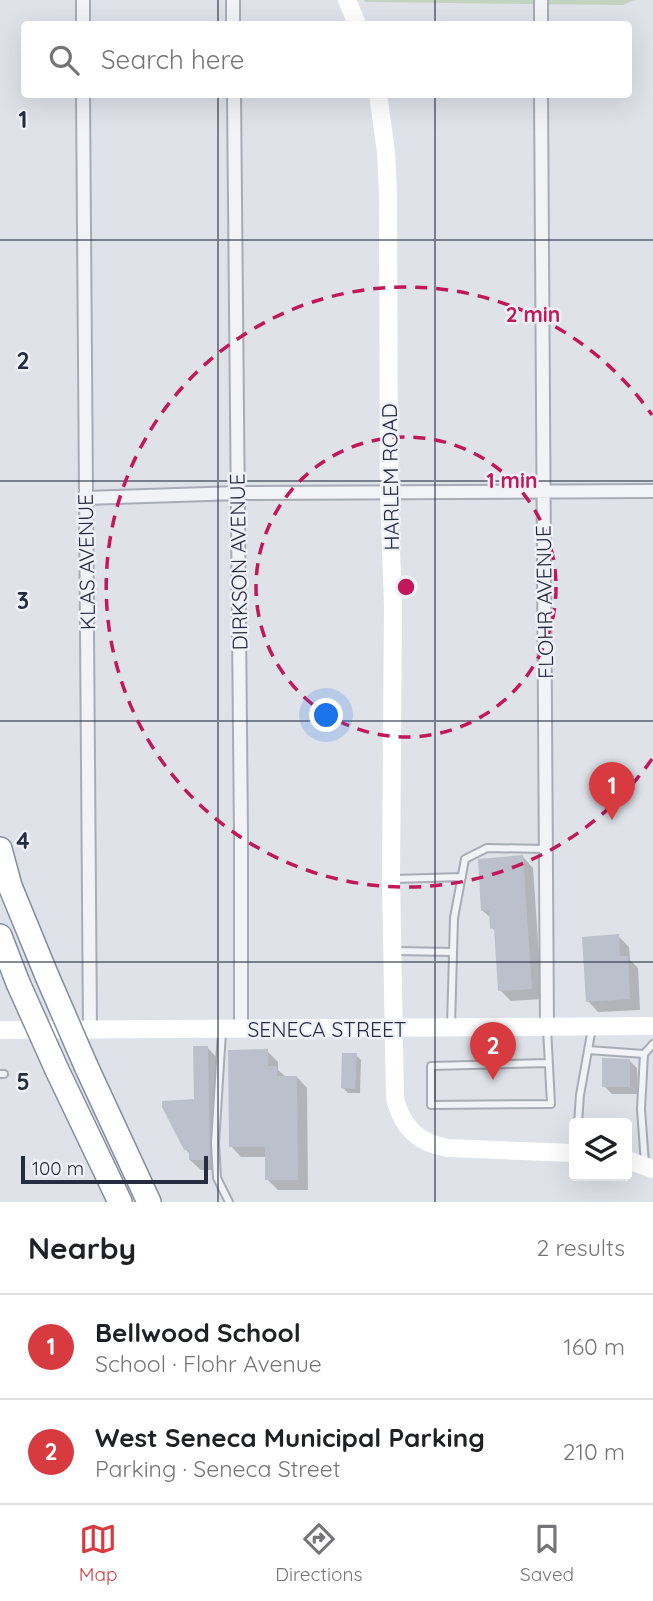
<!DOCTYPE html>
<html lang="en">
<head>
<meta charset="utf-8">
<style>
  :root { --surface:#fff; --page:#f2f2f2; --text:#202124; --muted:#757577; --line:#e0e0e0; --accent:#d73b40 }
  body { margin:0; font-family:Quicksand,sans-serif; background:var(--page); color:var(--text) }
  .controls { position:absolute; right:21px; bottom:21px; display:grid; overflow:hidden; border-radius:7px; box-shadow:0 7px 28px #0002 }
  .controls button { width:63px; height:63px; display:grid; place-items:center; padding:0; border:0; border-bottom:2px solid var(--line); background:var(--surface); color:var(--text); font:35px sans-serif }
  .scale { position:absolute; left:21px; bottom:18px; width:187px; box-sizing:border-box; padding-left:7px; border:4px solid #272d41; border-top:0; font-size:19px; line-height:24px; white-space:nowrap; color:#272d41; -webkit-text-stroke:5px #eff1f7; paint-order:stroke }
  .you { position:absolute; left:327px; top:716px; width:24px; height:24px; margin:-18px; border:5px solid #fff; border-radius:50%; background:#1a73e8; box-shadow:0 0 0 10px #1a73e833 }
  .badge { display:grid; place-items:center; width:46px; height:46px; border-radius:50%; background:var(--accent); color:#fff; font-size:23px; font-weight:700 }
  .pin { position:absolute; translate:-50% -58px; filter:drop-shadow(0 2px 4px #0008) }
  .pin::after { content:''; position:absolute; top:37px; width:24px; height:21px; background:inherit; clip-path:polygon(0 0,100% 0,50% 100%) }
  .list { margin:0; padding:0; list-style:none }
  h2 { display:flex; justify-content:space-between; align-items:center; height:91px; margin:0; padding:0 28px; font-size:30px }
  h2 small { font-size:23px; font-weight:400; color:var(--muted) }
  .list li { display:grid; grid-template-columns:46px 1fr auto; gap:21px; align-items:center; box-sizing:border-box; height:105px; padding:0 28px; border-top:2px solid var(--line) }
  .list b { display:block; font-size:26px; white-space:nowrap }
  .list p { margin:0; font-size:23px; white-space:nowrap; color:var(--muted) }
  .list em { font-size:23px; font-style:normal; color:var(--muted) }
  .icon { flex:none; width:38px; height:38px; fill:none; stroke:currentColor; stroke-width:2; stroke-linecap:round; stroke-linejoin:round }
  .map { position:relative; flex:none; width:653px; height:1202px; overflow:hidden }
  .search { position:absolute; background:var(--surface); box-shadow:0 7px 28px #0002; left:21px; right:21px; top:21px; height:77px; display:flex; align-items:center; gap:18px; box-sizing:border-box; padding:0 24px; border-radius:7px; color:var(--muted); font-size:26px }
  .sheet { height:301px; background:var(--surface) }
  nav { display:flex; justify-content:space-around; align-items:center; box-sizing:border-box; height:98px; border-top:2px solid var(--line); background:var(--surface); font-size:19px; color:var(--muted) }
  nav a { display:grid; justify-items:center; gap:4px }
  nav .on { color:var(--accent) }
  .map>svg:first-child { display:block }
  .green { fill:#c2d4bf }
  .shadow { fill:#0003 }
  .building { fill:#bcc0cc }
  .lines { fill:none; stroke-linecap:round; stroke-linejoin:round }
  .service-casing { stroke:#a8acb7; stroke-width:10 }
  .minor-casing { stroke:#a8acb7; stroke-width:16 }
  .motorway-casing { stroke:#858da1; stroke-width:26 }
  .service { stroke:#f2f3f7; stroke-width:6 }
  .minor { stroke:#f2f3f7; stroke-width:12 }
  .secondary { stroke:#fff; stroke-width:18 }
  .motorway { stroke:#fff; stroke-width:23 }
  .motorway-bridge-casing { stroke:#858da1; stroke-width:26; stroke-linecap:butt }
  .motorway-bridge { stroke:#fff; stroke-width:23 }
  .grid { fill:none; stroke:#272d41; stroke-width:2; stroke-opacity:0.55 }
  .ring { fill:none; stroke:#c2185b; stroke-width:3.5; stroke-dasharray:12 9 }
  .labels { text-anchor:middle; dominant-baseline:central; stroke-width:5; stroke-linejoin:round; paint-order:stroke }
  .street-label { font-size:21px; fill:#272d41; stroke:#eff1f7 }
  .grid-label { font-size:23px; text-anchor:middle; font-weight:bold; fill:#272d41; stroke:#eff1f7; stroke-width:5; stroke-linejoin:round; paint-order:stroke }
  .centre { fill:#c2185b; stroke:#eff1f7; stroke-width:3.5 }
  .ring-label { font-size:21px; text-anchor:middle; font-weight:bold; fill:#c2185b; stroke:#eff1f7; stroke-width:5; stroke-linejoin:round; paint-order:stroke }
</style>
</head>
<body>
<div class="map">
<svg width="653" height="1202" viewBox="0 0 653 1202">
  <rect width="100%" height="100%" fill="#dfe2e9"/>
  <path class="green" d="M 364,0 L 634,0 L 623,5 L 365,2 Z"/>
  <path class="shadow" d="M 523,857 L 533,868 L 542,999 L 511,1001 L 500,990 L 496,932 L 492,928 L 491,918 L 483,911 Z
    M 618,936 L 629,947 L 630,960 L 638,968 L 640,1010 L 598,1012 L 588,1001 Z
    M 208,1048 L 218,1059 L 220,1170 L 201,1170 L 190,1160 L 190,1154 L 185,1149 Z
    M 267,1051 L 278,1062 L 278,1070 L 286,1077 L 297,1077 L 307,1088 L 308,1190 L 278,1190 L 267,1179 L 267,1157 L 241,1157 L 231,1146 Z
    M 356,1055 L 361,1060 L 360,1093 L 348,1093 L 343,1088 Z
    M 629,1060 L 637,1068 L 638,1094 L 612,1094 L 604,1086 Z"/>
  <path class="building" d="M 523,855 L 532,989 L 498,991 L 494,928 L 490,929 L 489,911 L 481,911 L 478,859 Z
    M 619,934 L 620,956 L 628,956 L 630,999 L 586,1002 L 582,937 Z
    M 193,1046 L 208,1046 L 210,1160 L 189,1160 L 189,1150 L 184,1150 L 162,1107 L 162,1101 L 194,1099 Z
    M 268,1049 L 268,1066 L 277,1066 L 277,1076 L 297,1076 L 298,1180 L 265,1180 L 265,1147 L 229,1147 L 228,1050 Z
    M 342,1053 L 357,1053 L 355,1089 L 341,1088 Z
    M 602,1058 L 630,1059 L 630,1087 L 602,1087 Z"/>
  <g class="lines">
    <g class="service-casing">
      <path id="service" d="M 394,879 L 462,877
        M 396,951 L 453,952
        M 451,1026 L 454,918 L 465,859 L 487,848 L 546,849
        M 547,1028 L 551,1104 L 431,1105 L 431,1066 L 548,1063
        M 222,1032 L 215,1143 L 217,1178 L 229,1202
        M 588,1050 L 644,1054 L 653,1044
        M 644,1054 L 641,1109 L 645,1164
        M 0,1074 L 4,1074
        M 578,1123 L 580,1095 L 592,1028"/>
    </g>
    <g class="minor-casing">
      <path id="minor" d="M 83,0 L 83,24
        M 233,0 L 233,24
        M 541,0 L 541,24
        M 83,94 L 90,1030
        M 234,94 L 241,836 L 241,1029
        M 541,94 L 547,1026
        M 85,498 L 238,493 L 653,491"/>
    </g>
    <g class="motorway-casing">
      <path id="motorway" d="M 0,849 L 10,886 L 47,976
        M 0,936 L 18,983
        M 86,1066 L 149,1202
        M 57,1070 L 120,1202"/>
    </g>
    <use href="#service" class="service"/>
    <use href="#minor" class="minor"/>
    <path class="secondary" d="M 347,0 L 357,24
      M 378,94 L 386,152 L 388,194 L 389,492 L 393,605 L 391,879 L 395,1099 C 403,1128 417,1142 447,1148 L 574,1153
      M 0,1030 L 653,1026
      M 627,1160 L 653,1169"/>
    <use href="#motorway" class="motorway"/>
    <g class="motorway-bridge-casing">
      <path id="motorway-bridge" d="M 47,976 L 86,1066
        M 18,983 L 57,1070"/>
    </g>
    <use href="#motorway-bridge" class="motorway-bridge"/>
  </g>
  <path class="grid" d="M 218,0 L 218,24M 435,0 L 435,24M 218,94 L 218,1202M 435,94 L 435,1202M 0,240 L 653,240M 0,481 L 653,481M 0,721 L 653,721M 0,962 L 653,962"/>
  <g class="ring">
    <circle cx="406" cy="587" r="150"/>
    <path d="M652 759A300 300 0 1 1 652 415"/>
  </g>
  <g class="labels">
    <g class="street-label">
      <text transform="translate(390 477) rotate(-91)">HARLEM ROAD</text>
      <text transform="translate(86 562) rotate(-91)">KLAS AVENUE</text>
      <text transform="translate(238 562) rotate(-91)">DIRKSON AVENUE</text>
      <text transform="translate(544 602) rotate(-91)">FLOHR AVENUE</text>
      <text x="327" y="1029">SENECA STREET</text>
    </g>
  </g>
  <g class="grid-label">
    <text x="23" y="128">1</text>
    <text x="23" y="369">2</text>
    <text x="23" y="609">3</text>
    <text x="23" y="849">4</text>
    <text x="23" y="1090">5</text>
  </g>
  <circle cx="406" cy="587" r="10" class="centre"/>
  <g class="ring-label">
    <text x="533" y="322">2 min</text>
    <text x="512" y="488">1 min</text>
  </g>
</svg>
<div class="controls">
<button><svg class="icon" aria-label="layers" viewBox="0 0 24 24"><path d="M12 4l9 5-9 5-9-5zM3 14l9 5 9-5"/></svg></button>
</div>
<div class="scale">100 m</div>
<div class="you"></div>
<div class="pin badge" style="left:612px;top:820px">1</div>
<div class="pin badge" style="left:493px;top:1080px">2</div>
<div class="search"><svg class="icon" aria-label="search" viewBox="0 0 24 24"><circle cx="10" cy="10" r="6"/><path d="M15 15l6 6"/></svg>Search here</div>
</div>
<section class="sheet">
<h2>Nearby<small>2 results</small></h2>
<ul class="list">
<li><span class="badge">1</span><div><b>Bellwood School</b><p>School · Flohr Avenue</p></div><em>160 m</em></li>
<li><span class="badge">2</span><div><b>West Seneca Municipal Parking</b><p>Parking · Seneca Street</p></div><em>210 m</em></li>
</ul>
</section>
<nav>
<a class="on"><svg class="icon" aria-label="map" viewBox="0 0 24 24"><path d="M3 6l6-2 6 2 6-2v14l-6 2-6-2-6 2zM9 4v14M15 6v14"/></svg>Map</a>
<a><svg class="icon" aria-label="directions" viewBox="0 0 24 24"><path d="M12 3l9 9-9 9-9-9zM9 14v-3h6M13 9l2 2-2 2"/></svg>Directions</a>
<a><svg class="icon" aria-label="saved" viewBox="0 0 24 24"><path d="M7 4h10v16l-5-4-5 4z"/></svg>Saved</a>
</nav>
</body>
</html>
